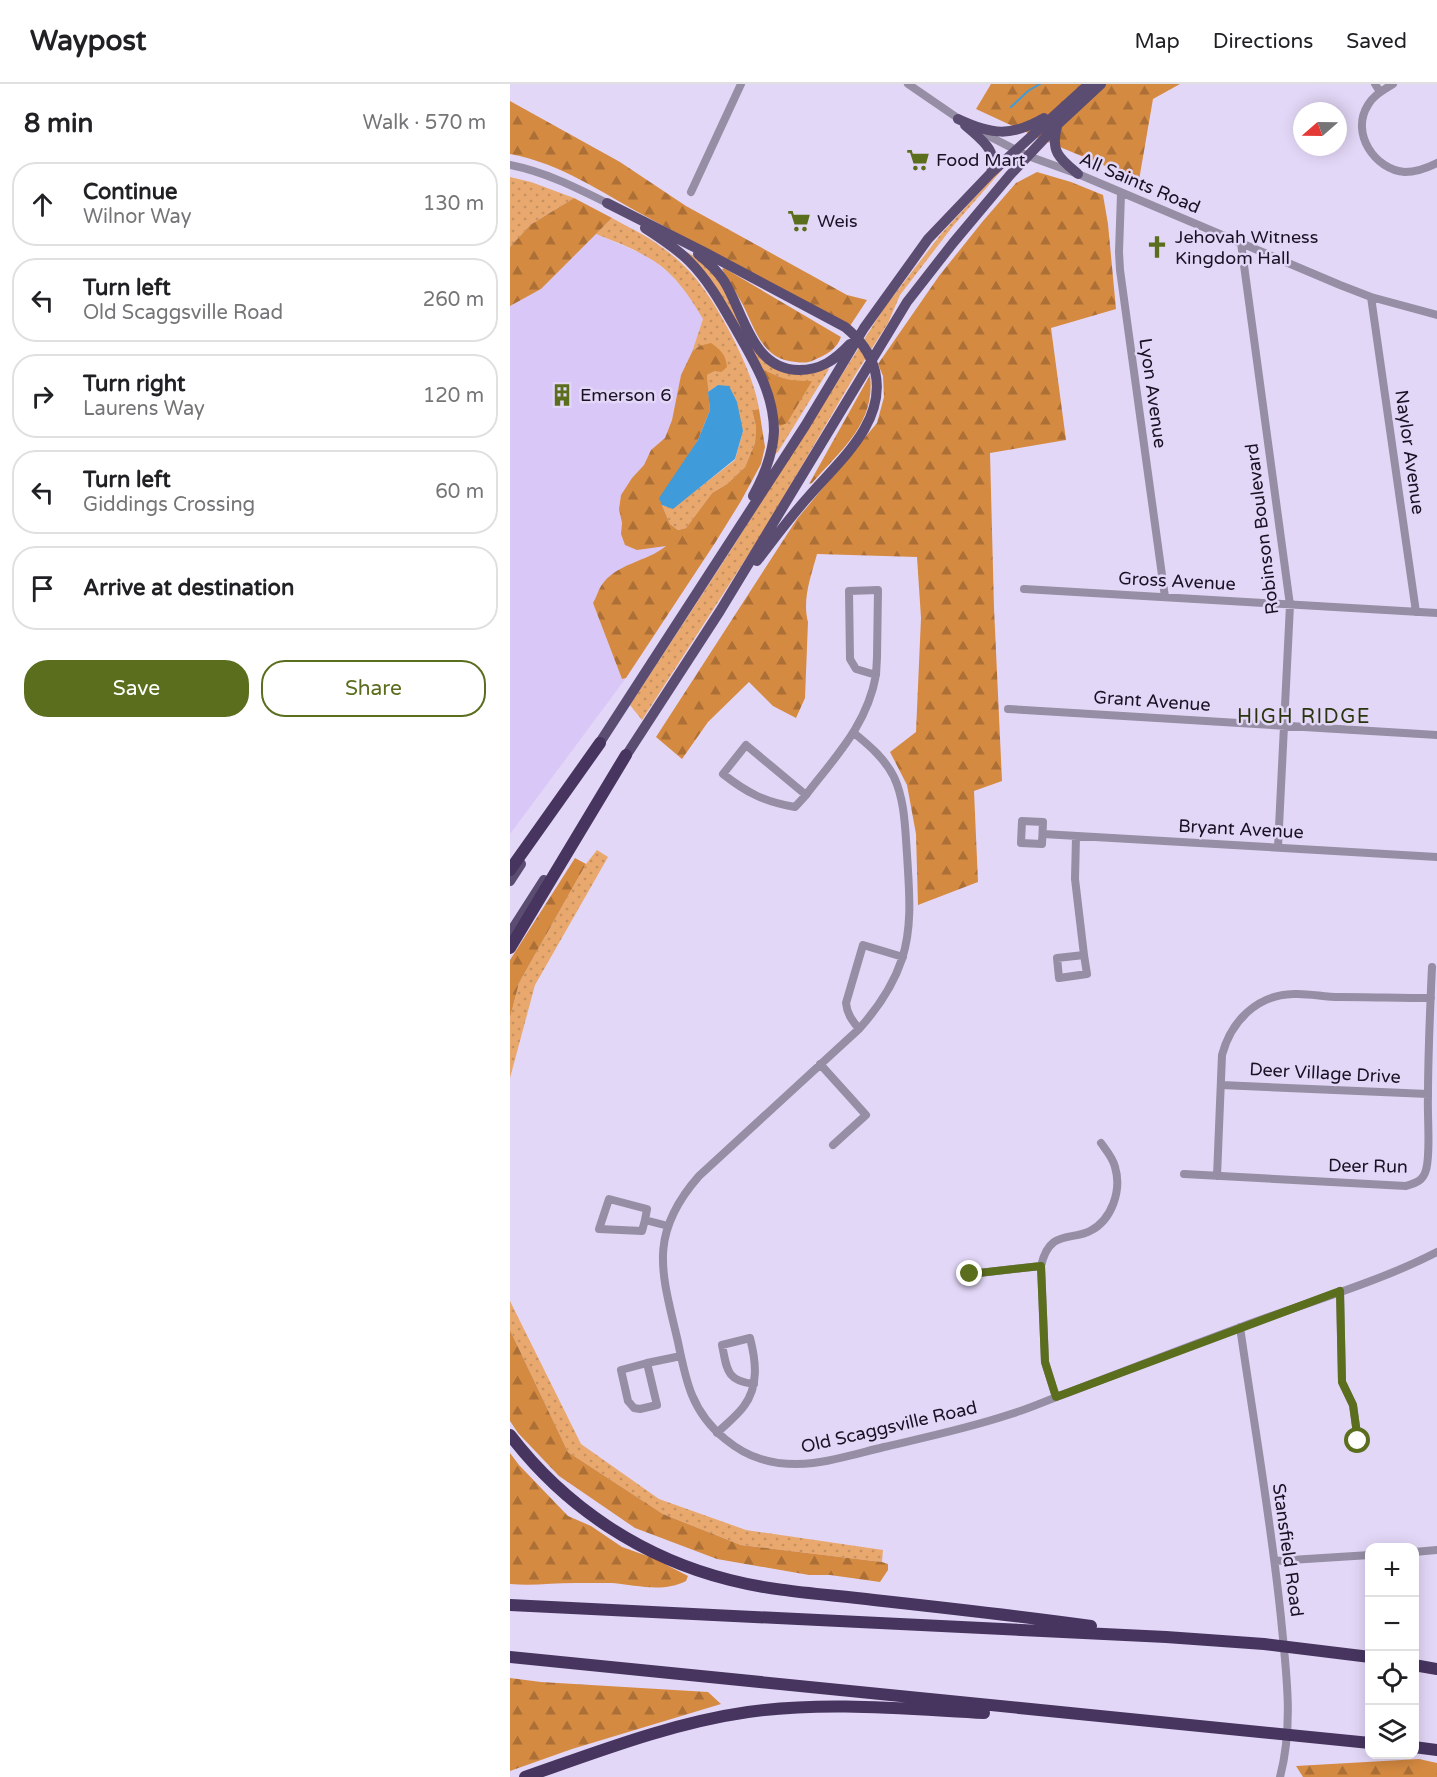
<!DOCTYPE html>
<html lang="en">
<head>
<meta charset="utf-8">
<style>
  :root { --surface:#fff; --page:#f2f2f2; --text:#202124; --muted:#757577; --line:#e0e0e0; --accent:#5b6e1d }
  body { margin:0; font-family:"Varela Round",sans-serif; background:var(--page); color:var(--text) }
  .controls { position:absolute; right:18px; bottom:18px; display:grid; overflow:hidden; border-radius:12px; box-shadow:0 3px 15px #0003 }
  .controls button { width:54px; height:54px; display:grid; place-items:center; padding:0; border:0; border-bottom:2px solid var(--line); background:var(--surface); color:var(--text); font:30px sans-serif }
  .compass { position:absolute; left:783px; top:18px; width:54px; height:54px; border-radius:50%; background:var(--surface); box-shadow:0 3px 15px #0003; rotate:250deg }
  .stop { position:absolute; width:18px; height:18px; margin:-14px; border:4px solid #5b6e1d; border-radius:50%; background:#fff }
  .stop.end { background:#5b6e1d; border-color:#fff; box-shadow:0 2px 6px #0008 }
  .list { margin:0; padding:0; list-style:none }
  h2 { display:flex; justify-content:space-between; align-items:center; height:78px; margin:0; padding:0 24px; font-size:26px }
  h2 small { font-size:20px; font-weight:400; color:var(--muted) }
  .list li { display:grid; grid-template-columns:39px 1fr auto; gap:18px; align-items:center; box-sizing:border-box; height:84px; margin:0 12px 12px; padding:0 12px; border:2px solid var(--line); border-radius:24px }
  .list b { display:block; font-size:22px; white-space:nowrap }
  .list p { margin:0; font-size:20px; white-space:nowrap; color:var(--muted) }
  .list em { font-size:20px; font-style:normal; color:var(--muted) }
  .actions { display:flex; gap:12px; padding:18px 24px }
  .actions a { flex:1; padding:14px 0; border:2px solid var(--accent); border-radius:24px; text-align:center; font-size:21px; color:var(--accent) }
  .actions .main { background:var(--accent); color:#fff }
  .icon { flex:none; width:33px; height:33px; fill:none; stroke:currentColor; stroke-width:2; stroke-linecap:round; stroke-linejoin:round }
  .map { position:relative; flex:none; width:927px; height:1693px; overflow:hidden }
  header { display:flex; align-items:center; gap:36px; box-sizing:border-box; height:84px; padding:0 30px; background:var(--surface); border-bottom:2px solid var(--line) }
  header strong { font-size:28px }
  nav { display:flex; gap:33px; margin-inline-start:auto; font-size:21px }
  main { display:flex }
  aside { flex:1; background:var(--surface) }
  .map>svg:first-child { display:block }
  .built { fill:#d9c7f7 }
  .grass { fill:url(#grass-dots) }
  .forest { fill:url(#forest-firs) }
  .water { fill:#3f9bda }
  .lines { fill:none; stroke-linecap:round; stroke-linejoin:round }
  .stream { stroke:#3f9bda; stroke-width:2 }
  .minor { stroke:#968ea4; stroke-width:8 }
  .major { stroke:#5b4c72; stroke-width:10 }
  .highway { stroke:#473560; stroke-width:12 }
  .route { stroke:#5b6e1d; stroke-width:8 }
  .labels { text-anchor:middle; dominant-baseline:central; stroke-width:5; stroke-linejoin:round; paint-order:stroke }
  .poi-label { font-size:18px; fill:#191124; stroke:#e3d7f7; text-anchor:start }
  .street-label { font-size:18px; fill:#191124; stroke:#e3d7f7 }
  .neighbourhood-label { font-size:20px; letter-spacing:1.5px; fill:#2a340e; stroke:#e3d7f7 }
</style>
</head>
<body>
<header>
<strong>Waypost</strong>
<nav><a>Map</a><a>Directions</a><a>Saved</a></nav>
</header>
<main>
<aside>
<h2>8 min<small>Walk · 570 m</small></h2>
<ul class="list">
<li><svg class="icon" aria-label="ahead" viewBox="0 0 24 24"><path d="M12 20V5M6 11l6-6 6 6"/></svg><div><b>Continue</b><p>Wilnor Way</p></div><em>130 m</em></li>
<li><svg class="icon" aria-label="left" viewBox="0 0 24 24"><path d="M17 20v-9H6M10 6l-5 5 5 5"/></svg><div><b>Turn left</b><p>Old Scaggsville Road</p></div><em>260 m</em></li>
<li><svg class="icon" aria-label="right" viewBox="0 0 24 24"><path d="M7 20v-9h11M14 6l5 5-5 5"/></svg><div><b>Turn right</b><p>Laurens Way</p></div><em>120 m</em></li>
<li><svg class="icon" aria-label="left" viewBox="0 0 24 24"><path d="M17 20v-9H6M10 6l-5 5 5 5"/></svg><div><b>Turn left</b><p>Giddings Crossing</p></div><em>60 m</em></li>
<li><svg class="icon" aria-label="arrive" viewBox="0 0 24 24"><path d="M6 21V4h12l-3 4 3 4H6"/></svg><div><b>Arrive at destination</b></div></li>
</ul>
<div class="actions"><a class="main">Save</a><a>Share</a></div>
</aside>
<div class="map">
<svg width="927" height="1693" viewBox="0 0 927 1693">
  <defs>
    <pattern id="grass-dots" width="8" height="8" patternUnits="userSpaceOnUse" patternTransform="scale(1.5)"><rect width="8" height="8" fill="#e8a86e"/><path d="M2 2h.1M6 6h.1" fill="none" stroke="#c6905f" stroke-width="1.8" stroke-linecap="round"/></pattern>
    <pattern id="forest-firs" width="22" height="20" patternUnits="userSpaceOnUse" patternTransform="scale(1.5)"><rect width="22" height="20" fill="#d58a41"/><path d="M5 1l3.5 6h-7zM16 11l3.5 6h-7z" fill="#ac6f36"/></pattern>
  </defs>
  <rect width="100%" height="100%" fill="#e3d7f7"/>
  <path class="built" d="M 86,150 L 139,173 L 160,190 L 179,212 L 193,235 L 182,268 L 171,291 L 162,336 L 155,354 L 141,366 L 134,381 L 122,394 L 111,411 L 109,425 L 112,439 L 111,450 L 144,463 L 157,461 L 147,470 L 134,474 L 83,519 L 112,595 L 116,594 L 0,750 L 0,222 L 31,205 Z"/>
  <path class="grass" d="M 491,85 L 492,86 L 443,142 L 390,211 L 378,239 L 345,291 L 253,448 L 132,636 L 120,621 L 212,480 L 374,224 L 431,150 Z
    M 0,93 L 21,98 L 64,114 L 20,141 L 0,163 Z
    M 102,134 C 118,143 136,151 150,162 C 166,173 182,188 193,204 C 213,231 245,292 249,325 L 242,326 L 246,343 L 245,359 L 235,383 L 217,400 L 202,409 L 176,444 L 168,446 L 160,440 L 152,421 L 163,424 L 225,376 L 233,347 L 208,301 L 198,308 L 197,291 L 205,287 L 189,262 L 182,268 L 193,235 C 179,211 162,186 137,173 C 121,163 103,157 86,150 Z
    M 177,168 L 195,179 L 208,194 L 262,283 L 319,283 L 318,287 L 268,368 L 265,370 L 266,338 L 280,297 L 262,290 L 250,283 Z
    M 87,766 L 98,773 L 25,901 L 0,994 L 0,934 L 9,899 L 76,780 Z
    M 0,1217 L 71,1360 L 149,1415 L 236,1446 L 373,1466 L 372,1478 L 231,1461 L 153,1430 L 58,1368 L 0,1246 Z"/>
  <path class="forest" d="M 481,0 L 670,0 L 643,15 L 629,96 L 533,56 L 466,25 Z
    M 0,17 L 110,78 L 176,122 L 337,211 L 357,216 L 340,242 C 272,206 204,170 137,133 C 90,108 53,80 0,70 Z
    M 527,88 L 561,98 L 593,111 L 598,140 L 606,225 L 541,244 L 556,356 L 480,369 L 484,524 L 492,697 L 464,707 L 468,798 L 408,821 L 406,750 L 397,701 L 380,668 L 406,648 L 411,534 L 407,473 L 307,470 C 301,492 292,516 298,538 L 295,614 L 286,634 L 263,622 L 239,598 L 198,638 L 172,675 L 146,653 L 287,435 L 367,339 L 374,313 L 373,292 L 368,280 L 429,192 L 473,137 L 506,99 Z
    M 64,114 L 102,134 L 31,205 L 0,222 L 0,163 L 20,141 Z
    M 214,184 L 331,253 C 327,265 316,271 304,276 C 298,279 293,279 286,278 C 253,276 246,247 233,221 C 226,209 219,197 212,185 Z
    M 201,259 C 211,266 216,271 217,283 L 211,288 L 205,287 L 197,291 L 200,326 L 188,356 L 170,385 L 152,421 L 160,440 L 168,446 L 176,444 L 202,409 L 217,400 L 235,383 L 245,359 L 246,343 L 242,326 L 249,325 L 255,363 L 251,380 L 231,417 L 205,459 L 116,594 L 112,595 L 83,519 C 86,514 88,507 91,502 C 106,479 137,478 156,462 L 127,466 L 115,461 L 111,450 L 112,439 L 109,425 L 111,411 L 122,394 L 134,381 L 141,366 L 155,354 L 162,336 L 171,291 L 182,268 L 189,262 Z
    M 250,283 C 270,295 279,297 302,297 L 277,339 L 270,342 L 266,338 Z
    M 360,291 C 366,339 331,366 302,399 L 299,400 Z
    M 65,774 L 76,780 L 9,899 L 0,934 L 0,876 Z
    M 0,1246 L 58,1368 L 153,1430 L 231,1461 L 372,1478 L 378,1480 L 378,1486 L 370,1498 L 320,1491 L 299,1491 L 207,1475 L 125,1444 L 49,1392 L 8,1349 L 0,1337 Z
    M 0,1369 L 9,1381 L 58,1432 L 81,1442 L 112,1463 L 143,1474 L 178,1492 L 176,1497 C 153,1509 126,1501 102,1499 C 90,1499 77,1499 65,1499 C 43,1499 22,1502 0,1500 Z
    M 0,1594 L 31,1598 L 198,1608 L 211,1620 L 62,1665 L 0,1687 Z
    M 909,1675 L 927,1679 L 927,1693 L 793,1693 L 786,1682 Z"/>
  <path class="water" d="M 208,301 L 219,302 L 227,318 L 233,347 L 225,375 L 163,425 L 152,421 L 149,414 L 188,356 L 200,326 L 198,308 Z"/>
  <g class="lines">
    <path class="stream" d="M 501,23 L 518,7 L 530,0"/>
    <path class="minor" d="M 398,0 L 452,37
      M 865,0 L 870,8
      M 883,0 C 873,6 863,12 858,21 C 840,49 865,86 895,88 C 907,88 917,84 927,79
      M 465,45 L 518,72 L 568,90 L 830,201 L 861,213 L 927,231
      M 0,81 C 35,88 65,103 97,119
      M 181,108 L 231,0
      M 611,110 L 609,168 L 610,186 L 655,513
      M 731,159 L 780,521 L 768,763
      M 861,213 L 906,528
      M 514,505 L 927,529
      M 498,625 L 927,651
      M 344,649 C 360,662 375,675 384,693 C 395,717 395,744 397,770 C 399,805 403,841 392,875 C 383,902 368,924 349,945 L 189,1092 C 137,1151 152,1189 168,1258 C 176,1298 182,1328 215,1355 C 226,1364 237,1371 251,1375 C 293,1388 333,1373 374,1363 C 417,1353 459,1344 501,1330 C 521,1324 540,1315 560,1308 C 617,1286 674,1264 731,1243 C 795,1219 867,1199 927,1168
      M 296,711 L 285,723 C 255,718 237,709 213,690 L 236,661 L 296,711 C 326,672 357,641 366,591 L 346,585 L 340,575 L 339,507 L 368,506 L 367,573 L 366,591
      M 512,737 L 533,738 L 532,760 L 511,759 Z
      M 533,750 L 927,773
      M 566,752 L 565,795 L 574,871 L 547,874 L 549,894 L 577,890 L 574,871
      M 349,945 C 342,936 337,930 336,919 L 353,861 L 393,873
      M 310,980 L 356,1031 L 323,1061
      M 711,1001 L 918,1010
      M 674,1090 L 896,1102 C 906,1099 913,1097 916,1086 C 921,1069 917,1032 918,1012 C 918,969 920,926 922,883
      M 707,1092 L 712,971 C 721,937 747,911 783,910 C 798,909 814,913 829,913 C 859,913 890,914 921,914
      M 135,1136 L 132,1147 L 89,1145 L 99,1115 L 137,1125 L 135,1136 L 158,1142
      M 460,1190 L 531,1182
      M 830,1207 L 832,1298 L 843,1321 L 848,1357
      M 730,1243 C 744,1340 761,1436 771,1534 C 776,1587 784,1640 770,1693
      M 137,1279 L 111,1286 L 118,1317 L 124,1324 L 130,1325 L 147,1321 L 137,1279 L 171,1272
      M 546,1313 L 535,1278 L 531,1182 C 533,1173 536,1164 544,1158 C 554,1151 569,1153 580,1147 C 602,1136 612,1106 605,1083 C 603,1074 596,1066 591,1059
      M 207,1349 C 216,1340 227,1332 234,1322 C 249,1302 246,1277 240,1254 L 212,1261 C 217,1285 216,1297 244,1300
      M 904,1468 L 927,1466
      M 765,1477 L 860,1471"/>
    <path class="major" d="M 448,35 C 482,51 501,53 534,34
      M 455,41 C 470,55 489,66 481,89
      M 547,43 C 540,68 550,75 568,90
      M 97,119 L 196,169 L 335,243 C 350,255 360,268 365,287 C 377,338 329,377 299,412 C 280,433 264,455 247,477
      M 135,144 C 150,154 166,164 179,177 C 200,198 213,223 228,249 C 245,279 264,310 264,347 C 263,370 254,392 243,412
      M 188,170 C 198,178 207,186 214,197 C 234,229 242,286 289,286 C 311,286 325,276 340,260
      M 85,666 L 295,342 L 354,244 L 418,155 L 481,89 L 579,0
      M 112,678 L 210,527 L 397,218 L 443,159 L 500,91 L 548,40 L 591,0
      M 0,797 L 11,780
      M 0,849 L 34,796"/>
    <path class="highway" d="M 0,786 L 90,659
      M 0,864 L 116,671
      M 0,1351 C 55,1423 132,1474 220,1496 C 267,1508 316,1510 364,1516 C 437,1524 509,1532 581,1542
      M 0,1521 L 656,1553 L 754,1560 L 860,1573
      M 0,1573 L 860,1659
      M 904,1581 L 927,1585
      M 904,1663 L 927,1666
      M 15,1693 C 87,1668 161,1639 238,1628 C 316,1617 396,1625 474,1629"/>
  </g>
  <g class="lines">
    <path class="route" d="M 460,1190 L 531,1182 L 535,1278 L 546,1313 L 830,1207 L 832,1298 L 843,1321 L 848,1357"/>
  </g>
  <defs>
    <g id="supermarket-bare" transform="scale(1.8)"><path d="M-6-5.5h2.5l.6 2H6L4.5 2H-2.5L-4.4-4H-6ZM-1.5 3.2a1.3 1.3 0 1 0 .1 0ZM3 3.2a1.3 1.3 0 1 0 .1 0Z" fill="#5b6e1d" stroke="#e3d7f7" stroke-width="2.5" paint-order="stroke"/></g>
    <g id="church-bare" transform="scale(1.8)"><path d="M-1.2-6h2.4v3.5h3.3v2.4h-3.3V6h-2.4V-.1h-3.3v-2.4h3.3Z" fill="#5b6e1d" stroke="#e3d7f7" stroke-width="2.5" paint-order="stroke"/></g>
    <g id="building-bare" transform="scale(1.8)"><path d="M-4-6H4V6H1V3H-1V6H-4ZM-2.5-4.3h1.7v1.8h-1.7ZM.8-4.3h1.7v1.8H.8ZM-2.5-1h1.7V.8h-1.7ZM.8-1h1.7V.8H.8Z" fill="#5b6e1d" stroke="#e3d7f7" stroke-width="2.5" paint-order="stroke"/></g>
  </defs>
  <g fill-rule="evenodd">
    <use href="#supermarket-bare" x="408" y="76"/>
    <use href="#supermarket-bare" x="289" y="137"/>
    <use href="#church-bare" x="647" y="163"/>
    <use href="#building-bare" x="52" y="311"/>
  </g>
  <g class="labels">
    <g class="poi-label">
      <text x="426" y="76">Food Mart</text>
      <text x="307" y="137">Weis</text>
      <text x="665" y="153">Jehovah Witness<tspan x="665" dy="21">Kingdom Hall</tspan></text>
      <text x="70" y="311">Emerson 6</text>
    </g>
    <g class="street-label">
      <text transform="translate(630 99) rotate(23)">All Saints Road</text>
      <text transform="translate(643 309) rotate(82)">Lyon Avenue</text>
      <text transform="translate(900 368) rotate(82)">Naylor Avenue</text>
      <text transform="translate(752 445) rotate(-97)">Robinson Boulevard</text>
      <text transform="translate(667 497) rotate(3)">Gross Avenue</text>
      <text transform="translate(642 617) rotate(4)">Grant Avenue</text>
      <text transform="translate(731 745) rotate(3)">Bryant Avenue</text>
      <text transform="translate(815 989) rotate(3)">Deer Village Drive</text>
      <text transform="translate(858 1082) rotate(1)">Deer Run</text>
      <text transform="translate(379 1343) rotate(-13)">Old Scaggsville Road</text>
      <text transform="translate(778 1466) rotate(82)">Stansfield Road</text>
    </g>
    <g class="neighbourhood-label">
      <text x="794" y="633">HIGH RIDGE</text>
    </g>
  </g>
</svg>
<div class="controls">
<button>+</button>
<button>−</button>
<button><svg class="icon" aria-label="locate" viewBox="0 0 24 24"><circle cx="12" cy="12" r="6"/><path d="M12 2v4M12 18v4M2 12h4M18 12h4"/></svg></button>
<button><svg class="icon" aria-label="layers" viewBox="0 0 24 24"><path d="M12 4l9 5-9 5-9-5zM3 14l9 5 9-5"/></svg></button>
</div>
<svg class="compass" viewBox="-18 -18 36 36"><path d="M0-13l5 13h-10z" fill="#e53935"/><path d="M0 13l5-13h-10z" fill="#757577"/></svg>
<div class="stop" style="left:848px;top:1357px"></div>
<div class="stop end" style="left:460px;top:1190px"></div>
</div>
</main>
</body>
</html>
